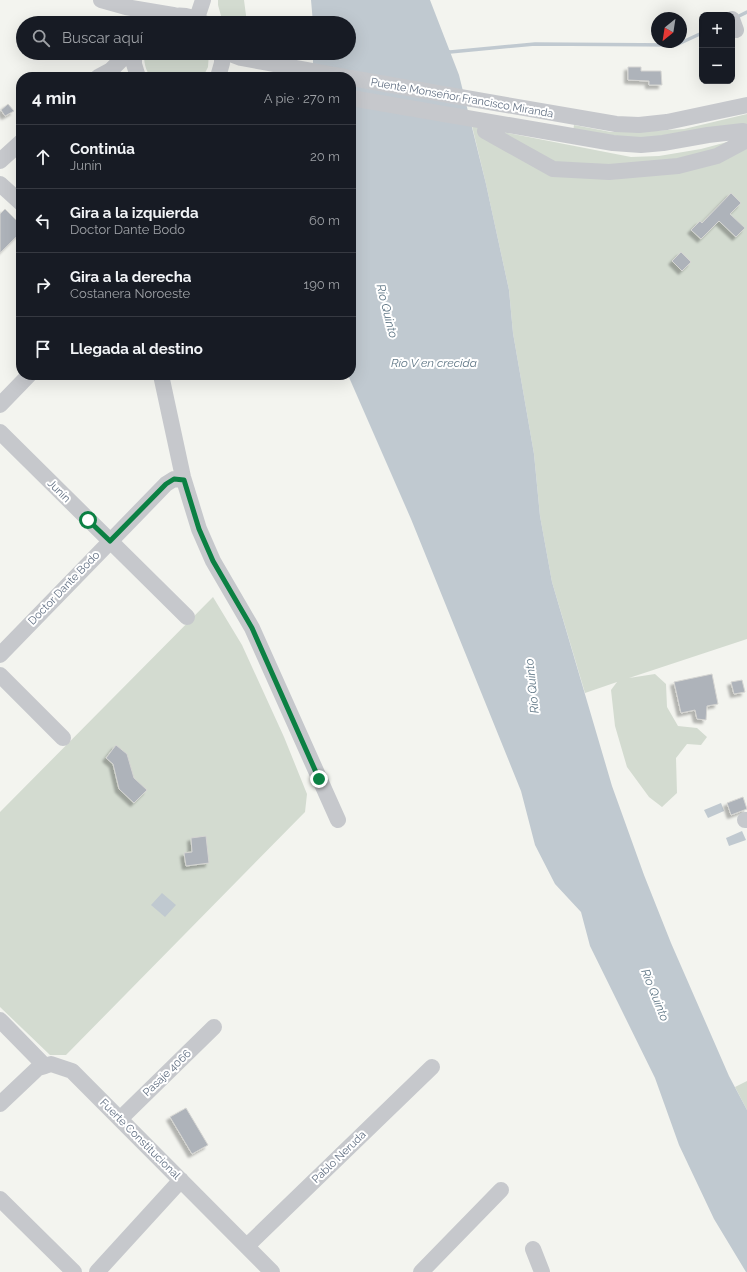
<!DOCTYPE html>
<html lang="es">
<head>
<meta charset="utf-8">
<style>
  :root { --surface:#171b24; --page:#20242c; --text:#f1f3f6; --muted:#9ea1a6; --line:#363941 }
  body { margin:0; font-family:Raleway,sans-serif; background:var(--page); color:var(--text) }
  .controls { position:absolute; right:12px; top:12px; display:grid; overflow:hidden; border-radius:8px; box-shadow:0 4px 16px #0002 }
  .controls button { width:36px; height:36px; display:grid; place-items:center; padding:0; border:0; border-bottom:1px solid var(--line); background:var(--surface); color:var(--text); font:20px sans-serif }
  .compass { position:absolute; left:651px; top:12px; width:36px; height:36px; border-radius:50%; background:var(--surface); box-shadow:0 4px 16px #0002; rotate:210deg }
  .stop { position:absolute; width:12px; height:12px; margin:-9px; border:3px solid #0b8043; border-radius:50%; background:#fff }
  .stop.end { background:#0b8043; border-color:#fff; box-shadow:0 1px 4px #0008 }
  .list { margin:0; padding:0; list-style:none }
  h2 { display:flex; justify-content:space-between; align-items:center; height:52px; margin:0; padding:0 16px; font-size:17px }
  h2 small { font-size:13px; font-weight:400; color:var(--muted) }
  .list li { display:grid; grid-template-columns:26px 1fr auto; gap:12px; align-items:center; box-sizing:border-box; height:64px; padding:0 16px; border-top:1px solid var(--line) }
  .list b { display:block; font-size:15px; white-space:nowrap }
  .list p { margin:0; font-size:13px; white-space:nowrap; color:var(--muted) }
  .list em { font-size:13px; font-style:normal; color:var(--muted) }
  .icon { flex:none; width:22px; height:22px; fill:none; stroke:currentColor; stroke-width:2; stroke-linecap:round; stroke-linejoin:round }
  .map { position:relative; flex:none; width:747px; height:1272px; overflow:hidden }
  .search { position:absolute; background:var(--surface); box-shadow:0 4px 16px #0002; left:16px; top:16px; width:340px; height:44px; display:flex; align-items:center; gap:10px; box-sizing:border-box; padding:0 14px; border-radius:22px; color:var(--muted); font-size:15px }
  .panel { position:absolute; background:var(--surface); box-shadow:0 4px 16px #0002; left:16px; top:72px; width:340px; height:308px; border-radius:16px }
  .map>svg:first-child { display:block }
  .green { fill:#d3dbd0 }
  .water { fill:#c0c9d0 }
  .lines { fill:none; stroke-linecap:round; stroke-linejoin:round }
  .stream { stroke:#c0c9d0; stroke-width:3.5 }
  .building { fill:#aeb3ba; stroke:#d5d5d2; filter:url(#shadow) }
  .minor { stroke:#c6c8cc; stroke-width:16 }
  .route { stroke:#0b8043; stroke-width:5 }
  .labels { text-anchor:middle; dominant-baseline:central; stroke-width:4; stroke-linejoin:round; paint-order:stroke }
  .street-label { font-size:11px; fill:#616f82; stroke:#fff }
  .water-label { font-size:12px; font-style:italic; fill:#617887; stroke:#fff }
</style>
</head>
<body>
<div class="map">
<svg width="747" height="1272" viewBox="0 0 747 1272">
  <defs>
    <filter id="shadow"><feDropShadow dx="-3.5" dy="3.5" stdDeviation="1" flood-color="#0004"/></filter>
  </defs>
  <rect width="100%" height="100%" fill="#f3f4ef"/>
  <path class="green" d="M 218,0 L 244,0 L 247,23 L 223,23 L 218,5 Z
    M 144,53 L 209,53 L 208,67 L 203,77 L 151,77 C 145,70 144,62 144,53 Z
    M 747,114 L 747,130 L 661,140 L 573,132 L 574,125 L 611,132 L 636,132 L 684,129 Z
    M 472,126 L 631,157 L 659,156 L 701,149 L 731,141 L 747,144 L 747,639 L 629,678 L 655,674 L 666,684 L 667,707 L 678,726 L 697,728 L 707,737 L 701,745 L 687,744 L 676,758 L 677,793 L 662,807 L 649,797 L 627,767 L 615,726 L 611,690 L 617,682 L 585,693 L 552,582 L 540,516 L 534,454 L 513,333 L 509,290 L 486,184 Z
    M 213,597 L 242,645 L 284,737 L 307,794 L 305,812 L 66,1055 L 50,1055 L 0,1007 L 0,812 Z
    M 747,1081 L 747,1110 L 735,1087 Z"/>
  <path class="water" d="M 311,0 L 430,0 L 459,75 L 486,184 L 509,290 L 513,333 L 534,454 L 540,516 L 552,582 L 612,786 L 644,875 L 671,943 L 729,1076 L 747,1110 L 747,1272 L 746,1272 L 714,1219 L 679,1145 L 655,1078 L 590,946 L 581,912 L 555,884 L 535,845 L 521,791 L 411,519 L 348,375 L 351,375 L 351,77 L 313,77 L 313,53 L 349,53 L 349,23 L 313,23 Z
    M 721,803 L 724,811 L 708,818 L 704,810 Z
    M 742,831 L 746,840 L 729,846 L 726,838 Z
    M 162,893 L 176,905 L 165,917 L 151,905 Z"/>
  <g class="lines">
    <path class="stream" d="M 735,18 L 747,12
      M 446,51 L 450,52 L 535,44 L 676,45 L 702,33"/>
  </g>
  <path class="building" d="M 628,67 L 641,67 L 641,71 L 661,71 L 662,85 L 649,85 L 649,81 L 628,80 Z
    M 8,104 L 14,111 L 5,116 L 1,110 Z
    M 731,193 L 741,203 L 730,214 L 745,228 L 736,237 L 719,221 L 701,239 L 691,230 L 700,221 L 702,223 Z
    M 5,209 L 21,225 L 21,232 L 0,253 L 0,214 Z
    M 681,252 L 691,262 L 682,271 L 672,261 Z
    M 712,674 L 718,704 L 707,706 L 706,720 L 697,719 L 695,710 L 681,713 L 674,682 Z
    M 742,680 L 745,692 L 734,694 L 731,682 Z
    M 116,745 L 127,754 L 134,778 L 147,790 L 134,803 L 119,789 L 113,764 L 106,758 Z
    M 743,797 L 747,809 L 731,815 L 727,803 Z
    M 206,836 L 209,863 L 186,866 L 184,853 L 192,852 L 191,838 Z
    M 186,1108 L 208,1145 L 192,1154 L 170,1117 Z"/>
  <g class="lines">
    <path class="minor" d="M 101,0 L 126,7 L 173,15
      M 165,18 C 179,13 191,15 204,23
      M 197,18 L 203,0
      M 732,19 L 736,30
      M 134,53 L 134,64 L 138,77
      M 228,53 L 241,58 L 346,77
      M 98,77 L 111,70 L 128,53
      M 218,77 L 222,63 L 222,53
      M 351,78 L 616,124 L 639,125 L 667,122 L 747,105
      M 351,98 L 613,143 L 641,145 L 663,143 L 708,135 L 743,131 L 747,133
      M 485,131 L 553,169 L 609,172 L 678,166 L 717,156 L 747,140
      M 0,161 L 21,142
      M 0,184 L 21,203
      M 161,375 L 183,477 L 199,529 L 213,561 L 252,628 L 338,820
      M 0,405 L 29,375
      M 0,432 L 187,617
      M 0,655 L 166,484 L 174,479 L 184,480
      M 0,675 L 63,738
      M 745,820 L 747,820
      M 0,1020 L 45,1066 L 51,1064 L 72,1071 L 272,1272
      M 0,1104 L 38,1068 L 45,1066
      M 120,1119 L 214,1027
      M 0,1199 L 74,1272
      M 247,1246 L 432,1067
      M 533,1249 L 542,1272
      M 97,1272 L 181,1180
      M 421,1272 L 501,1190"/>
  </g>
  <g class="lines">
    <path class="route" d="M 88,520 L 110,541 L 166,484 L 174,479 L 184,480 L 199,529 L 213,561 L 252,628 L 319,779"/>
  </g>
  <g class="labels">
    <g class="street-label">
      <text transform="translate(462 98) rotate(10)">Puente Monseñor Francisco Miranda</text>
      <text transform="translate(59 491) rotate(45)">Junín</text>
      <text transform="translate(64 588) rotate(-46)">Doctor Dante Bodo</text>
      <text transform="translate(167 1073) rotate(-44)">Pasaje 4066</text>
      <text transform="translate(140 1139) rotate(45)">Fuerte Constitucional</text>
      <text transform="translate(339 1157) rotate(-44)">Pablo Neruda</text>
    </g>
    <g class="water-label">
      <text transform="translate(387 311) rotate(76)">Río Quinto</text>
      <text x="434" y="363">Río V en crecida</text>
      <text transform="translate(532 686) rotate(-96)">Río Quinto</text>
      <text transform="translate(655 995) rotate(68)">Río Quinto</text>
    </g>
  </g>
</svg>
<div class="controls">
<button>+</button>
<button>−</button>
</div>
<svg class="compass" viewBox="-18 -18 36 36"><path d="M0-13l5 13h-10z" fill="#e53935"/><path d="M0 13l5-13h-10z" fill="#9ea1a6"/></svg>
<div class="stop" style="left:88px;top:520px"></div>
<div class="stop end" style="left:319px;top:779px"></div>
<div class="search"><svg class="icon" aria-label="search" viewBox="0 0 24 24"><circle cx="10" cy="10" r="6"/><path d="M15 15l6 6"/></svg>Buscar aquí</div>
<section class="panel">
<h2>4 min<small>A pie · 270 m</small></h2>
<ul class="list">
<li><svg class="icon" aria-label="ahead" viewBox="0 0 24 24"><path d="M12 20V5M6 11l6-6 6 6"/></svg><div><b>Continúa</b><p>Junín</p></div><em>20 m</em></li>
<li><svg class="icon" aria-label="left" viewBox="0 0 24 24"><path d="M17 20v-9H6M10 6l-5 5 5 5"/></svg><div><b>Gira a la izquierda</b><p>Doctor Dante Bodo</p></div><em>60 m</em></li>
<li><svg class="icon" aria-label="right" viewBox="0 0 24 24"><path d="M7 20v-9h11M14 6l5 5-5 5"/></svg><div><b>Gira a la derecha</b><p>Costanera Noroeste</p></div><em>190 m</em></li>
<li><svg class="icon" aria-label="arrive" viewBox="0 0 24 24"><path d="M6 21V4h12l-3 4 3 4H6"/></svg><div><b>Llegada al destino</b></div></li>
</ul>
</section>
</div>
</body>
</html>
